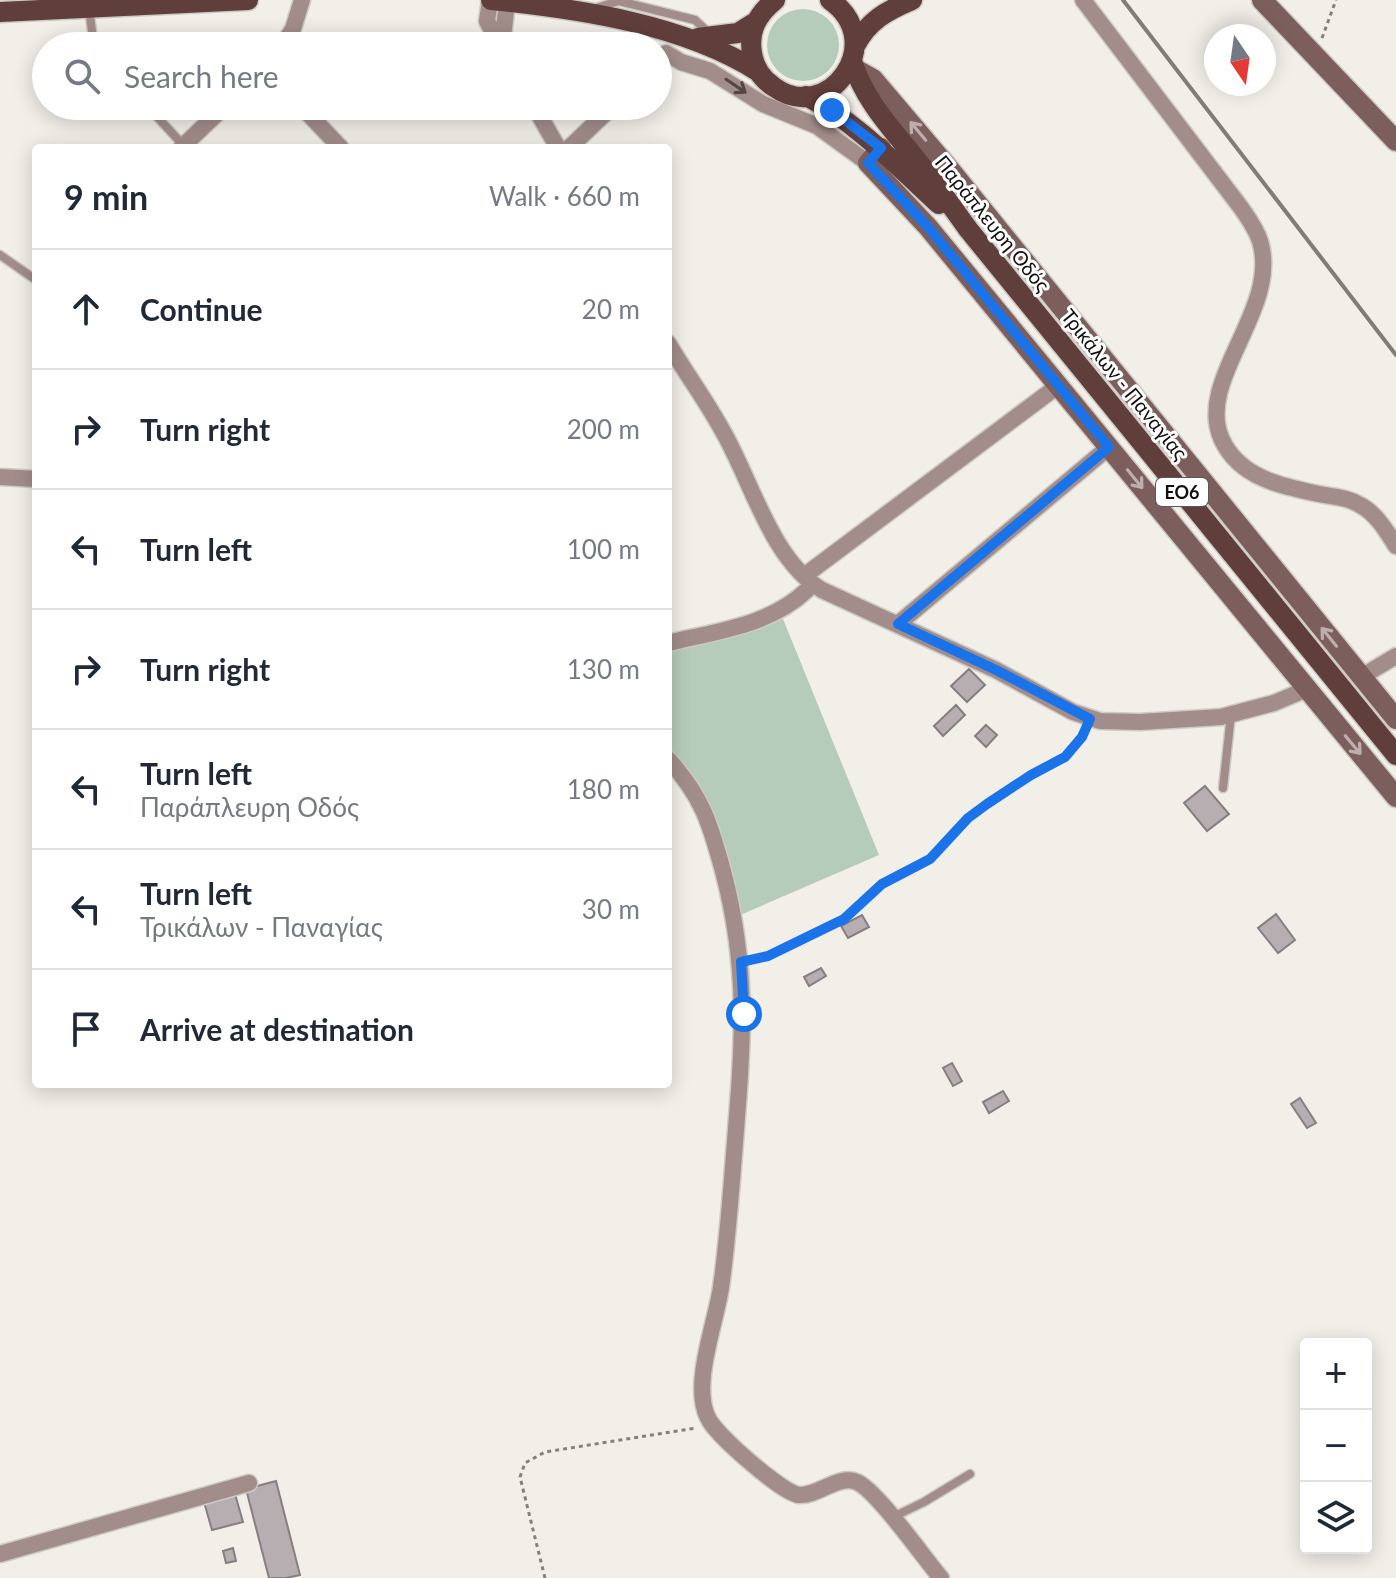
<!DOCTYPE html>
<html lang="en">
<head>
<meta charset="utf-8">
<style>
  :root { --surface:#fff; --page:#f2f2f3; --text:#1f2937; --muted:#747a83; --line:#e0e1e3 }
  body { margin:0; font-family:Lato,sans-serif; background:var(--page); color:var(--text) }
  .controls { position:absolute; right:24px; bottom:24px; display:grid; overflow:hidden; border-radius:8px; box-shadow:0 4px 20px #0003 }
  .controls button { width:72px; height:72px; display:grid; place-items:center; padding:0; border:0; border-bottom:2px solid var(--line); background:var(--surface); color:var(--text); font:40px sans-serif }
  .compass { position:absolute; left:1204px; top:24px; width:72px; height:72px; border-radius:50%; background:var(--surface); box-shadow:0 4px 20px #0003; rotate:167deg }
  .stop { position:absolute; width:24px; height:24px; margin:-18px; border:6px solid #1a73e8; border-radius:50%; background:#fff }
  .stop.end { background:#1a73e8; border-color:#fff; box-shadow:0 2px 8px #0008 }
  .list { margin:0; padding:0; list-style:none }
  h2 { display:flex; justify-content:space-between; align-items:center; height:104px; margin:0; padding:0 32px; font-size:34px }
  h2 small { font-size:26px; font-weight:400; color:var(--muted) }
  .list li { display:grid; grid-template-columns:52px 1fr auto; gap:24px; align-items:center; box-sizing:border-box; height:120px; padding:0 32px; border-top:2px solid var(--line) }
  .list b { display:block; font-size:30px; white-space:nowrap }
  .list p { margin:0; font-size:26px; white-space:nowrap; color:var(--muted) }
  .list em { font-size:26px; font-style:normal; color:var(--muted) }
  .icon { flex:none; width:44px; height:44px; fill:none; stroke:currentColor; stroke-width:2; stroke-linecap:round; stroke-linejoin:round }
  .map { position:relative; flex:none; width:1396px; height:1578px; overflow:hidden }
  .search { position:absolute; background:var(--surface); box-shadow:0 4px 20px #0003; left:32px; top:32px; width:640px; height:88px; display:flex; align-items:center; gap:20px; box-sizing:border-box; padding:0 28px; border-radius:44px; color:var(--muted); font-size:30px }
  .panel { position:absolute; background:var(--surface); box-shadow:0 4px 20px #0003; left:32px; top:144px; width:640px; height:944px; border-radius:8px }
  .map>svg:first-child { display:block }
  .green { fill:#b6ccba }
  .building { fill:#b6aeb1; stroke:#867f81; stroke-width:2 }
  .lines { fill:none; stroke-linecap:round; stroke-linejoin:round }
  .lane-casing { stroke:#cecac5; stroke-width:11 }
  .street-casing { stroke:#cecac5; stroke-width:19 }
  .secondary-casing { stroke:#cecac5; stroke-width:23 }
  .primary-casing { stroke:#cecac5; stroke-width:23 }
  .path { stroke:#84817d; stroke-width:3; stroke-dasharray:4 4; stroke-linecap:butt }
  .lane { stroke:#a28d8a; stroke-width:8 }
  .street { stroke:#a28d8a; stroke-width:16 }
  .secondary { stroke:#7c5e5c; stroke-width:20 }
  .primary { stroke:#603e3b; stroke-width:20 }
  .rail { stroke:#807d79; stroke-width:4 }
  .oneway { stroke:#534846 }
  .oneway2 { stroke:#beaeae }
  .route { stroke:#1a73e8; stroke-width:10 }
  .labels { text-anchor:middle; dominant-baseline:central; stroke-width:6; stroke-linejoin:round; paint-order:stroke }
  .shield { fill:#fff; stroke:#595856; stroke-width:2 }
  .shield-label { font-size:18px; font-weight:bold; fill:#12100e }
  .street-label { font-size:20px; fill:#12100e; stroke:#fff }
</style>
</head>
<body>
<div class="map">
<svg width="1396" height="1578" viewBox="0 0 1396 1578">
  <rect width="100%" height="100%" fill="#f2eee8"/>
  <path class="green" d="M767 45a36 36 0 1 1 72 0a36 36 0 1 1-72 0Z
    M 783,619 L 879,855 L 738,916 L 708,801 L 700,787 L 668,749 L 668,648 Z"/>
  <path class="building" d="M 969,669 L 985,685 L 967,702 L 951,686 Z
    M 956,705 L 965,715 L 943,736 L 934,726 Z
    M 986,725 L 997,735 L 986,747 L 975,736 Z
    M 1205,786 L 1229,814 L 1207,831 L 1184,803 Z
    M 1276,914 L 1295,940 L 1278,953 L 1258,928 Z
    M 862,915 L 869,927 L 848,938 L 841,926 Z
    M 821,968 L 826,976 L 809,986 L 804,977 Z
    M 952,1063 L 962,1081 L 953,1086 L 943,1068 Z
    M 1003,1091 L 1009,1101 L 989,1113 L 983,1102 Z
    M 1300,1098 L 1316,1123 L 1307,1128 L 1291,1104 Z
    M 276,1481 L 300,1575 L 286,1578 L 269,1578 L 246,1489 Z
    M 235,1494 L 243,1522 L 212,1530 L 204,1502 Z
    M 233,1548 L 236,1561 L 226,1563 L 223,1551 Z"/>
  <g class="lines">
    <g class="lane-casing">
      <path id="lane" d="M 89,9 L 94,46
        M 593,9 L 619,1 L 695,20 L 710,34
        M 147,106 L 185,147
        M 0,255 L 36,280
        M 1223,788 L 1231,715
        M 893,1517 L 924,1502 L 970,1474"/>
    </g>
    <g class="street-casing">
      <path id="street" d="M 490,0 L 487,21 L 500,46
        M 1083,0 L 1242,209 C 1249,219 1256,229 1260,241 C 1281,310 1194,380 1222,440 C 1240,478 1281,486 1319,494 C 1334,497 1347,497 1360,505 C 1376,513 1387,532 1396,546
        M 282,46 L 293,29 L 302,0
        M 502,46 L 507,2
        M 666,53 L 681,62 L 710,71 L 763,104 L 817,126 L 868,163
        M 301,106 L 341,148
        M 534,106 L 558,148
        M 181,148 L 225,106
        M 569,148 L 613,106
        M 668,343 C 685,372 705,399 721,428 C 751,478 770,559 822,590 L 996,670 L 1073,712 L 1100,721 L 1140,722 L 1221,717 L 1274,703 L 1307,689
        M 0,477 L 36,479
        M 804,576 L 1059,385
        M 898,624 L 1109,447
        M 668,643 C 717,631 769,626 807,590
        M 1361,677 L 1396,656
        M 668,759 C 702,796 710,823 723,871 C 749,969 743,1043 735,1142 C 731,1191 728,1239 721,1287 C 716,1323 691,1385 708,1418 C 715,1434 782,1493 799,1495 C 819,1496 838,1474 857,1482 C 877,1491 924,1558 941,1578
        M 0,1554 L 249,1483"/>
    </g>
    <g class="secondary-casing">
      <path id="secondary" d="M 1262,0 L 1396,141
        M 855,69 L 873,79 L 951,171 L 1396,719
        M 881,148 L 868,163 L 928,227 L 1396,797"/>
    </g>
    <g class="primary-casing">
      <path id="primary" d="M 491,0 C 580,9 683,24 759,72
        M 775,0 C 758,14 748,30 752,53 C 754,67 762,79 774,87 C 828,126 890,42 830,0
        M 0,12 L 248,0
        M 698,38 L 738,33 L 754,23
        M 855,46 C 868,21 886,11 912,0
        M 852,61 C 865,102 893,130 920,164 C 937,185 952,207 968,229 L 1396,755
        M 806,96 C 858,123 896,165 939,204"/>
    </g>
    <path class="path" d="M 1322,38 L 1336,0
      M 752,960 L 768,956 L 844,919 L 882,884 L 930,859 L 968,818 L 987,804 L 1031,775 L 1065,757 L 1074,749 L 1085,729
      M 545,1578 L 520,1477 L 525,1463 L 545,1452 L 696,1428"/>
    <use href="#lane" class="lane"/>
    <use href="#street" class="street"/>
    <use href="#secondary" class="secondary"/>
    <use href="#primary" class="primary"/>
    <path class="rail" d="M 1123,0 L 1396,355"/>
  </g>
  <defs><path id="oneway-shaft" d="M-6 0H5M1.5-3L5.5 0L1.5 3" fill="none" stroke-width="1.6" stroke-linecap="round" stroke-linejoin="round" transform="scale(2)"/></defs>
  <use class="oneway" href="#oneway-shaft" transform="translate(736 86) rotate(34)"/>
  <g class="oneway2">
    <use href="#oneway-shaft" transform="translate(918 131) rotate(-130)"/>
    <use href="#oneway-shaft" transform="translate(1135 479) rotate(51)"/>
    <use href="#oneway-shaft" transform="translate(1329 637) rotate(-129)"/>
    <use href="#oneway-shaft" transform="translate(1353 745) rotate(50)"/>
  </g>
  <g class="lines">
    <path class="route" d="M 744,1014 L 741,962 L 768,956 L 844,919 L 882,884 L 930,859 L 968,818 L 987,804 L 1031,775 L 1065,757 L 1082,737 L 1090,719 L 996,670 L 898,624 L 1109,447 L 928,227 L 868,163 L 881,148 L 832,110"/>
  </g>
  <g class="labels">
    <rect class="shield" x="1156" y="478" width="52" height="28" rx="6"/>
    <g class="shield-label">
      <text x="1182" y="492">ΕΟ6</text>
    </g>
    <g class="street-label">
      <text transform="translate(993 223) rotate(51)">Παράπλευρη Οδός</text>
      <text transform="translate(1125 384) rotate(51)">Τρικάλων - Παναγίας</text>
    </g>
  </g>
</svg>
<div class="controls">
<button>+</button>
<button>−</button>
<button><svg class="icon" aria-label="layers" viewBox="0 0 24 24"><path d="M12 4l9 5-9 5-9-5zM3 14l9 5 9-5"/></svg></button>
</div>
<svg class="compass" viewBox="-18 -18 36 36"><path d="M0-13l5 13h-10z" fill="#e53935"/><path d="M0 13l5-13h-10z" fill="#747a83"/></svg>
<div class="stop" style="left:744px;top:1014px"></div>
<div class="stop end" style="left:832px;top:110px"></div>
<div class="search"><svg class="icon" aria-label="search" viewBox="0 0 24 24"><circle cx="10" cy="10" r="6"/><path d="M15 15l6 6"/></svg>Search here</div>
<section class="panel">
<h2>9 min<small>Walk · 660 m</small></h2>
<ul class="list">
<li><svg class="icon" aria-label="ahead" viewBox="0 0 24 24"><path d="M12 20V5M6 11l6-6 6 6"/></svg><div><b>Continue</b></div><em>20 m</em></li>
<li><svg class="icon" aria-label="right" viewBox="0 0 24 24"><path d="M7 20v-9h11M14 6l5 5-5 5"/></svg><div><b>Turn right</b></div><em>200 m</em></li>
<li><svg class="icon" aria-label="left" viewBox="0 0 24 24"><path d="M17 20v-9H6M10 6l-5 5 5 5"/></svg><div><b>Turn left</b></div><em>100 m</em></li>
<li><svg class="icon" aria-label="right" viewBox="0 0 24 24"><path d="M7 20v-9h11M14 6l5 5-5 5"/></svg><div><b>Turn right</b></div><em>130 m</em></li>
<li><svg class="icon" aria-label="left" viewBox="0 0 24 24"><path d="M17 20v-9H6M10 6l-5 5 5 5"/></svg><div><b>Turn left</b><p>Παράπλευρη Οδός</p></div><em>180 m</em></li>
<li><svg class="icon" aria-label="left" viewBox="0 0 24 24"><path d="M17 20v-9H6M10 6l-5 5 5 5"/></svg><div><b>Turn left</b><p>Τρικάλων - Παναγίας</p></div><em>30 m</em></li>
<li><svg class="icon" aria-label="arrive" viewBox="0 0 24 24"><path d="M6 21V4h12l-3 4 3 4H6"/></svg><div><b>Arrive at destination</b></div></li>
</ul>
</section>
</div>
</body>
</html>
